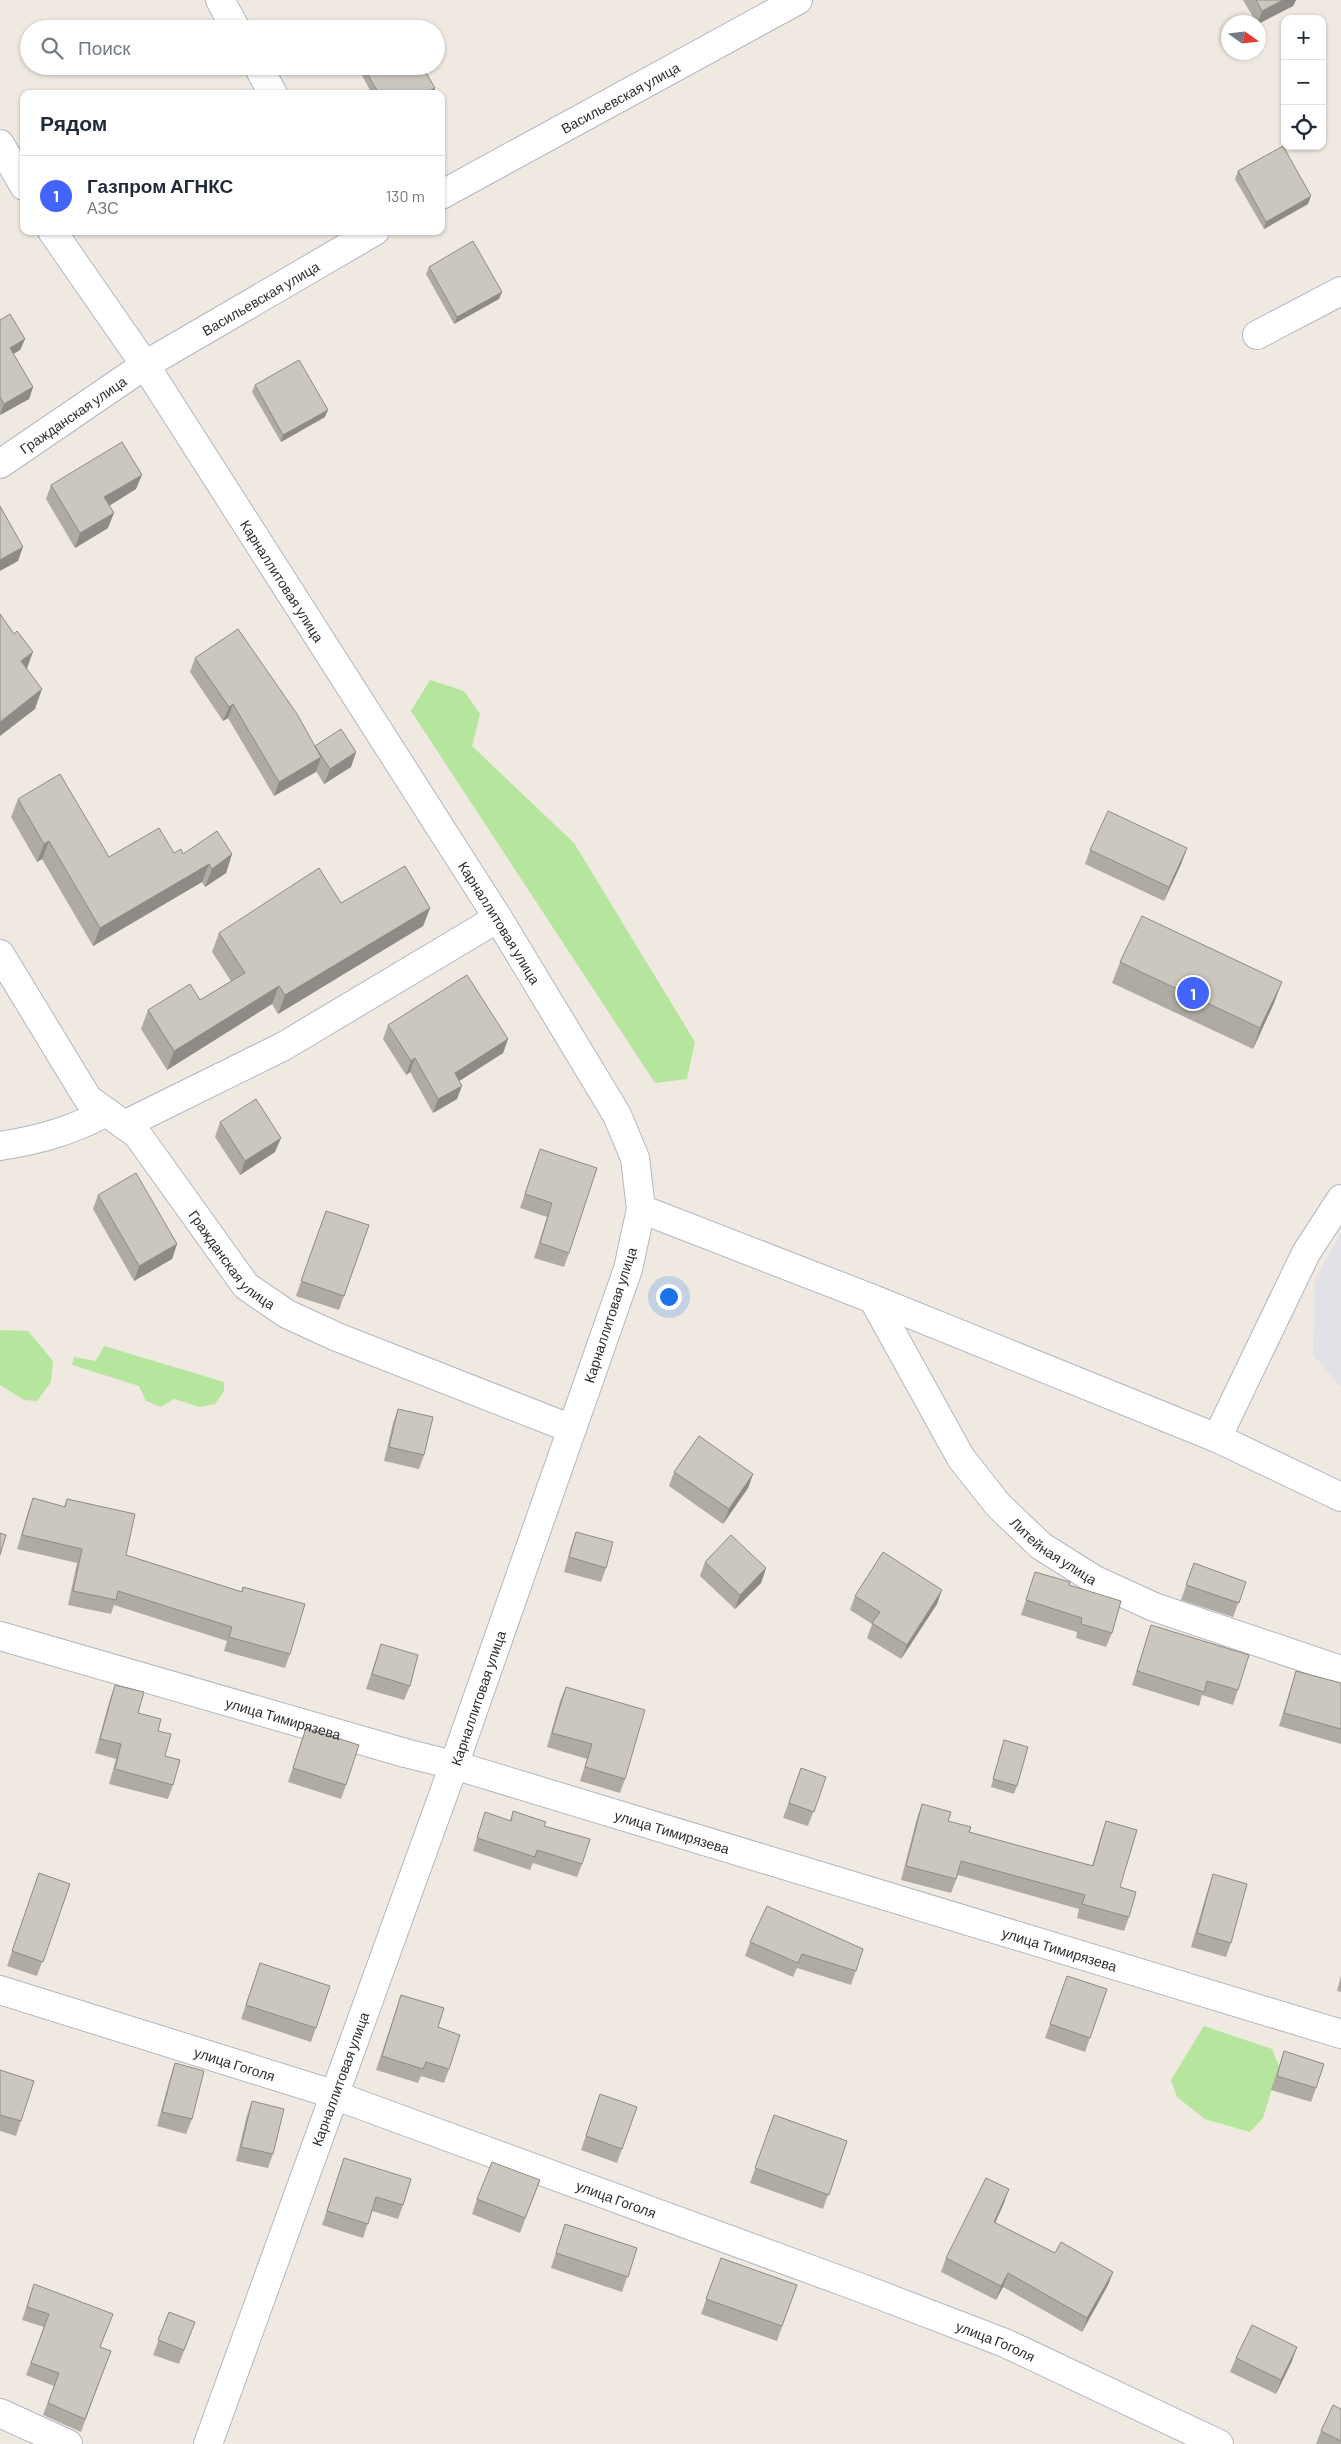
<!DOCTYPE html>
<html lang="ru">
<head>
<meta charset="utf-8">
<style>
  :root { --surface:#fff; --page:#f6f6f7; --text:#1f2937; --muted:#747a83; --line:#e0e1e3; --accent:#4264fb }
  body { margin:0; font-family:Barlow,sans-serif; background:var(--page); color:var(--text) }
  .controls { position:absolute; right:15px; top:15px; display:grid; overflow:hidden; border-radius:10px; box-shadow:0 1px 4px #0004 }
  .controls button { width:45px; height:45px; display:grid; place-items:center; padding:0; border:0; border-bottom:1px solid var(--line); background:var(--surface); color:var(--text); font:25px sans-serif }
  .compass { position:absolute; left:1221px; top:15px; width:45px; height:45px; border-radius:50%; background:var(--surface); box-shadow:0 1px 4px #0004; rotate:104deg }
  .you { position:absolute; left:668px; top:1296px; width:18px; height:18px; margin:-12px; border:4px solid #fff; border-radius:50%; background:#1a73e8; box-shadow:0 0 0 8px #1a73e833 }
  .badge { display:grid; place-items:center; width:32px; height:32px; border-radius:50%; background:var(--accent); color:#fff; font-size:16px; font-weight:700 }
  .pin { position:absolute; translate:-50% -50%; border:2px solid #fff; box-shadow:0 1px 5px #0006 }
  .list { margin:0; padding:0; list-style:none }
  h2 { display:flex; justify-content:space-between; align-items:center; height:65px; margin:0; padding:0 20px; font-size:21px }
  h2 small { font-size:16px; font-weight:400; color:var(--muted) }
  .list li { display:grid; grid-template-columns:32px 1fr auto; gap:15px; align-items:center; box-sizing:border-box; height:80px; padding:0 20px; border-top:1px solid var(--line) }
  .list b { display:block; font-size:19px; white-space:nowrap }
  .list p { margin:0; font-size:16px; white-space:nowrap; color:var(--muted) }
  .list em { font-size:16px; font-style:normal; color:var(--muted) }
  .icon { flex:none; width:28px; height:28px; fill:none; stroke:currentColor; stroke-width:2; stroke-linecap:round; stroke-linejoin:round }
  .map { position:relative; flex:none; width:1341px; height:2444px; overflow:hidden }
  .search { position:absolute; background:var(--surface); box-shadow:0 1px 4px #0004; left:20px; top:20px; width:425px; height:55px; display:flex; align-items:center; gap:12px; box-sizing:border-box; padding:0 18px; border-radius:28px; color:var(--muted); font-size:19px }
  .panel { position:absolute; background:var(--surface); box-shadow:0 1px 4px #0004; left:20px; top:90px; width:425px; height:145px; border-radius:10px }
  .map>svg:first-child { display:block }
  .industrial { fill:#e3e1e8 }
  .green { fill:#b6e59e }
  .lines { fill:none; stroke-linecap:round; stroke-linejoin:round }
  .minor-casing { stroke:#b4b7c1; stroke-width:30 }
  .tertiary-casing { stroke:#b4b7c1; stroke-width:30 }
  .minor { stroke:#fff; stroke-width:28 }
  .tertiary { stroke:#fff; stroke-width:28 }
  .wall { fill:#afaba4 }
  .shaded-wall { fill:#8e8b86 }
  .building { fill:#cbc7bf; stroke:#8e8b86 }
  .labels { text-anchor:middle; dominant-baseline:central; stroke-width:4.5; stroke-linejoin:round; paint-order:stroke }
  .street-label { font-size:14px; fill:#2e2e2e; stroke:#fff }
</style>
</head>
<body>
<div class="map">
<svg width="1341" height="2444" viewBox="0 0 1341 2444">
  <rect width="100%" height="100%" fill="#efe9e1"/>
  <path class="industrial" d="M 1341,1233 L 1341,1387 L 1313,1355 L 1315,1279 Z"/>
  <path class="green" d="M 430,680 L 464,691 L 480,714 L 472,746 L 574,843 L 695,1042 L 687,1079 L 655,1083 L 411,711 Z
    M 0,1330 L 28,1331 L 53,1361 L 51,1382 L 37,1401 L 24,1400 L 0,1385 Z
    M 104,1346 L 224,1382 L 224,1391 L 215,1404 L 200,1407 L 174,1399 L 161,1407 L 146,1401 L 139,1386 L 72,1365 L 74,1357 L 96,1361 Z
    M 1204,2026 L 1272,2049 L 1279,2066 L 1263,2118 L 1250,2132 L 1205,2119 L 1177,2097 L 1171,2080 Z"/>
  <g class="lines">
    <g class="minor-casing">
      <g id="minor">
        <path d="M 220,0 L 236,29"/>
        <path d="M 258,66 L 273,94"/>
        <path id="s1" d="M 441,195 L 798,0"/>
        <path d="M 1257,335 L 1341,291"/>
        <path id="s2" d="M 0,464 L 145,365 L 375,231"/>
        <path id="s3" d="M 0,954 L 88,1099 L 137,1134 L 246,1286 L 287,1314 L 337,1337 L 572,1429"/>
        <path d="M 124,1125 L 284,1046 L 498,918"/>
        <path d="M 0,1146 C 38,1140 72,1131 106,1112"/>
        <path d="M 641,1209 L 873,1299 L 1217,1438 L 1341,1497"/>
        <path id="s4" d="M 873,1299 L 961,1458 L 998,1505 L 1041,1546 L 1095,1580 L 1154,1607 L 1341,1670"/>
        <path d="M 1217,1438 L 1306,1253 L 1341,1199"/>
        <path id="s5" d="M 0,1636 L 405,1753 L 454,1765 L 1341,2034"/>
        <path id="s6" d="M 0,1990 L 320,2090 L 864,2289 L 1005,2343 L 1219,2444"/>
        <path d="M 0,2413 L 68,2444"/>
      </g>
    </g>
    <g class="tertiary-casing">
      <g id="tertiary">
        <path d="M 0,144 L 24,186"/>
        <path id="s7" d="M 52,231 L 145,365 L 498,918 L 617,1115 L 635,1158 L 641,1209 L 628,1269 L 454,1765 L 208,2444"/>
      </g>
    </g>
    <use href="#minor" class="minor"/>
    <use href="#tertiary" class="tertiary"/>
  </g>
  <path class="wall" d="M 1243,0 L 1296,0 L 1293,6 L 1258,24 L 1258,22 L 1256,22 Z
    M 360,66 L 422,66 L 435,88 L 432,94 L 372,94 L 359,70 Z
    M 1238,171 L 1308,204 L 1264,229 L 1235,179 Z
    M 429,267 L 502,292 L 499,299 L 454,324 L 426,274 Z
    M 0,320 L 25,339 L 20,350 L 13,354 L 33,387 L 29,399 L 0,415 Z
    M 255,385 L 325,417 L 281,442 L 252,392 Z
    M 51,485 L 136,489 L 109,506 L 108,528 L 75,548 L 46,499 Z
    M 195,658 L 315,746 L 356,752 L 351,767 L 324,784 L 316,771 L 274,796 L 228,718 L 223,721 L 190,672 Z
    M 18,799 L 109,857 L 174,853 L 232,854 L 226,873 L 205,887 L 202,882 L 93,946 L 42,859 L 37,862 L 11,817 Z
    M 1090,850 L 1182,862 L 1164,901 L 1085,864 Z
    M 341,903 L 430,908 L 423,926 L 278,1014 L 272,1004 L 167,1070 L 141,1029 L 148,1010 L 200,1000 L 231,981 L 212,952 L 219,933 Z
    M 1120,962 L 1274,1003 L 1253,1049 L 1112,983 Z
    M 388,1025 L 508,1039 L 503,1053 L 459,1081 L 457,1099 L 433,1113 L 410,1072 L 406,1075 L 383,1039 Z
    M 220,1122 L 275,1152 L 240,1175 L 215,1137 Z
    M 540,1149 L 569,1253 L 564,1267 L 534,1258 L 547,1217 L 520,1208 Z
    M 98,1195 L 177,1244 L 172,1259 L 134,1281 L 93,1209 Z
    M 326,1211 L 369,1225 L 339,1310 L 296,1296 Z
    M 398,1409 L 424,1455 L 419,1469 L 384,1461 L 393,1423 Z
    M 674,1472 L 753,1474 L 748,1488 L 723,1524 L 669,1486 Z
    M 33,1498 L 64,1507 L 67,1499 L 126,1555 L 241,1592 L 243,1587 L 290,1654 L 285,1668 L 224,1651 L 227,1641 L 114,1605 L 111,1614 L 68,1605 L 77,1563 L 17,1549 L 28,1512 Z
    M 576,1532 L 606,1568 L 601,1582 L 564,1572 L 571,1546 Z
    M 705,1562 L 766,1568 L 761,1583 L 735,1609 L 700,1576 Z
    M 1194,1563 L 1246,1582 L 1233,1617 L 1181,1600 Z
    M 1035,1572 L 1069,1585 L 1112,1633 L 1106,1647 L 1076,1638 L 1077,1632 L 1021,1615 Z
    M 855,1596 L 937,1604 L 901,1659 L 867,1638 L 872,1624 L 850,1610 Z
    M 1151,1625 L 1238,1690 L 1233,1705 L 1202,1695 L 1199,1706 L 1132,1685 Z
    M 381,1644 L 410,1686 L 404,1700 L 366,1689 Z
    M 1296,1671 L 1341,1683 L 1341,1744 L 1279,1726 Z
    M 115,1685 L 138,1713 L 158,1731 L 173,1785 L 168,1799 L 109,1784 L 116,1759 L 95,1753 L 110,1699 Z
    M 566,1687 L 625,1779 L 620,1793 L 580,1781 L 587,1759 L 547,1747 L 560,1701 Z
    M 306,1728 L 346,1785 L 341,1799 L 288,1782 Z
    M 1004,1740 L 1017,1786 L 1014,1794 L 991,1787 Z
    M 801,1768 L 826,1777 L 808,1826 L 783,1818 Z
    M 922,1804 L 948,1821 L 969,1832 L 1092,1866 L 1101,1835 L 1106,1821 L 1120,1887 L 1129,1917 L 1124,1931 L 1077,1918 L 1079,1909 L 958,1875 L 951,1893 L 901,1880 L 917,1818 Z
    M 513,1811 L 544,1826 L 582,1864 L 577,1877 L 533,1863 L 530,1870 L 473,1851 L 485,1812 L 510,1821 Z
    M 39,1873 L 70,1884 L 37,1976 L 7,1966 Z
    M 1213,1874 L 1231,1943 L 1226,1957 L 1191,1947 L 1208,1889 Z
    M 750,1942 L 863,1949 L 851,1985 L 797,1968 L 793,1977 L 745,1956 Z
    M 260,1963 L 316,2028 L 311,2042 L 241,2019 Z
    M 1341,1975 L 1341,1992 L 1337,1991 Z
    M 1067,1976 L 1107,1989 L 1085,2052 L 1045,2038 Z
    M 401,1995 L 438,2027 L 449,2069 L 444,2083 L 421,2076 L 418,2083 L 376,2070 Z
    M 1284,2051 L 1316,2088 L 1311,2102 L 1271,2090 Z
    M 175,2063 L 192,2119 L 186,2134 L 157,2126 L 170,2078 Z
    M 0,2070 L 21,2121 L 16,2136 L 0,2131 Z
    M 252,2101 L 273,2154 L 268,2168 L 236,2161 L 247,2115 Z
    M 637,2107 L 617,2163 L 581,2150 L 595,2108 Z
    M 774,2115 L 847,2141 L 823,2209 L 750,2183 Z
    M 344,2158 L 403,2205 L 398,2219 L 372,2211 L 363,2238 L 322,2225 Z
    M 540,2180 L 520,2233 L 472,2214 L 477,2199 Z
    M 1004,2203 L 995,2223 L 1055,2253 L 1113,2272 L 1108,2285 L 1082,2332 L 1003,2287 L 996,2300 L 941,2272 L 946,2258 Z
    M 565,2224 L 637,2248 L 622,2292 L 551,2268 Z
    M 721,2258 L 797,2285 L 777,2341 L 701,2314 Z
    M 34,2284 L 101,2347 L 111,2351 L 81,2432 L 43,2415 L 54,2386 L 26,2375 L 44,2327 L 22,2320 Z
    M 169,2312 L 195,2322 L 179,2364 L 153,2355 Z
    M 1236,2358 L 1292,2361 L 1276,2394 L 1230,2372 Z
    M 1341,2409 L 1341,2444 L 1316,2444 L 1321,2431 Z"/>
  <path class="shaded-wall" d="M 1283,0 L 1296,0 L 1293,6 L 1258,24 L 1258,22 L 1262,11 Z
    M 435,88 L 432,94 L 424,94 Z
    M 1311,196 L 1308,204 L 1264,229 L 1266,222 Z
    M 502,292 L 499,299 L 454,324 L 457,317 Z
    M 25,339 L 20,350 L 5,359 L 10,348 Z
    M 33,387 L 29,399 L 0,415 L 4,404 Z
    M 328,410 L 325,417 L 281,442 L 283,435 Z
    M 142,475 L 136,489 L 99,512 L 104,497 Z
    M 114,513 L 108,528 L 75,548 L 80,533 Z
    M 23,547 L 18,561 L 0,571 L 0,560 Z
    M 33,652 L 26,671 L 21,661 Z
    M 42,689 L 35,709 L 0,736 L 0,722 Z
    M 233,704 L 228,718 L 223,721 L 229,707 Z
    M 356,752 L 351,767 L 324,784 L 330,769 Z
    M 321,757 L 316,772 L 274,796 L 279,782 Z
    M 49,841 L 42,859 L 37,862 L 44,844 Z
    M 1187,848 L 1182,862 L 1164,901 L 1169,887 Z
    M 232,854 L 226,873 L 205,887 L 212,869 Z
    M 209,864 L 202,882 L 93,946 L 100,928 Z
    M 430,908 L 423,926 L 278,1014 L 285,995 Z
    M 1282,982 L 1274,1003 L 1253,1049 L 1260,1028 Z
    M 279,986 L 272,1004 L 167,1070 L 174,1051 Z
    M 508,1039 L 503,1053 L 450,1087 L 455,1073 Z
    M 415,1058 L 410,1072 L 406,1075 L 411,1061 Z
    M 462,1086 L 457,1099 L 433,1113 L 438,1099 Z
    M 281,1138 L 275,1152 L 240,1175 L 245,1161 Z
    M 177,1244 L 172,1259 L 134,1281 L 139,1266 Z
    M 753,1474 L 748,1488 L 723,1524 L 729,1509 Z
    M 766,1568 L 761,1583 L 735,1609 L 740,1595 Z
    M 942,1590 L 937,1604 L 901,1659 L 907,1645 Z
    M 1009,2189 L 1004,2203 L 989,2236 L 994,2222 Z
    M 1113,2272 L 1108,2285 L 1082,2332 L 1087,2318 Z
    M 1008,2273 L 1003,2287 L 996,2300 L 1001,2286 Z
    M 1297,2347 L 1292,2361 L 1276,2394 L 1281,2380 Z"/>
  <path class="building" d="M 1256,0 L 1283,0 L 1262,11 Z
    M 363,66 L 422,66 L 435,88 L 424,94 L 379,94 Z
    M 1283,146 L 1311,196 L 1266,222 L 1238,171 Z
    M 473,241 L 502,292 L 457,317 L 429,267 Z
    M 10,314 L 25,339 L 10,348 L 33,387 L 4,404 L 0,397 L 0,320 Z
    M 299,360 L 328,410 L 283,435 L 255,385 Z
    M 122,442 L 142,475 L 104,497 L 114,513 L 80,533 L 51,485 Z
    M 0,506 L 23,547 L 0,560 Z
    M 0,614 L 14,634 L 17,631 L 33,652 L 21,661 L 42,689 L 0,722 Z
    M 238,629 L 297,714 L 321,757 L 279,782 L 233,704 L 229,707 L 195,658 Z
    M 341,729 L 356,752 L 330,769 L 315,746 Z
    M 60,774 L 109,857 L 159,828 L 174,853 L 181,849 L 183,854 L 217,831 L 232,854 L 212,869 L 209,864 L 100,928 L 49,841 L 44,844 L 18,799 Z
    M 1108,811 L 1187,848 L 1169,887 L 1090,850 Z
    M 405,866 L 430,908 L 285,995 L 279,986 L 174,1051 L 148,1010 L 190,984 L 200,1000 L 245,973 L 219,933 L 319,868 L 341,903 Z
    M 1142,916 L 1282,982 L 1260,1028 L 1120,962 Z
    M 467,975 L 508,1039 L 455,1073 L 462,1086 L 438,1099 L 415,1058 L 411,1061 L 388,1025 Z
    M 256,1099 L 281,1138 L 245,1161 L 220,1122 Z
    M 540,1149 L 597,1168 L 569,1253 L 540,1243 L 552,1203 L 525,1194 Z
    M 136,1173 L 177,1244 L 139,1266 L 98,1195 Z
    M 326,1211 L 369,1225 L 344,1296 L 301,1281 Z
    M 398,1409 L 433,1417 L 424,1455 L 389,1447 Z
    M 699,1436 L 753,1474 L 729,1509 L 674,1472 Z
    M 33,1498 L 65,1507 L 67,1499 L 135,1514 L 126,1555 L 242,1592 L 243,1587 L 305,1604 L 290,1654 L 229,1637 L 232,1627 L 118,1591 L 116,1600 L 73,1591 L 82,1549 L 22,1535 Z
    M 576,1532 L 613,1542 L 606,1568 L 569,1557 Z
    M 0,1533 L 6,1535 L 0,1555 Z
    M 731,1535 L 766,1568 L 740,1595 L 705,1562 Z
    M 883,1552 L 942,1590 L 907,1645 L 872,1623 L 880,1612 L 855,1596 Z
    M 1194,1563 L 1246,1582 L 1239,1603 L 1186,1585 Z
    M 1035,1572 L 1070,1582 L 1069,1585 L 1121,1601 L 1112,1633 L 1081,1624 L 1082,1618 L 1026,1600 Z
    M 1151,1625 L 1249,1655 L 1238,1690 L 1207,1681 L 1204,1692 L 1137,1671 Z
    M 381,1644 L 418,1655 L 410,1686 L 372,1674 Z
    M 1296,1671 L 1341,1683 L 1341,1729 L 1284,1713 Z
    M 115,1685 L 144,1692 L 138,1713 L 161,1719 L 158,1731 L 171,1734 L 165,1756 L 180,1760 L 173,1785 L 115,1769 L 121,1744 L 100,1739 Z
    M 566,1687 L 645,1710 L 625,1779 L 585,1767 L 592,1744 L 552,1733 Z
    M 306,1728 L 359,1745 L 346,1785 L 293,1768 Z
    M 1004,1740 L 1028,1747 L 1017,1786 L 993,1779 Z
    M 801,1768 L 826,1777 L 814,1812 L 789,1803 Z
    M 922,1804 L 951,1812 L 948,1821 L 971,1827 L 969,1832 L 1093,1866 L 1106,1821 L 1137,1830 L 1120,1887 L 1136,1892 L 1129,1917 L 1082,1904 L 1085,1895 L 961,1861 L 956,1879 L 906,1866 Z
    M 513,1811 L 546,1822 L 544,1826 L 590,1839 L 582,1864 L 537,1850 L 535,1857 L 477,1838 L 485,1812 L 511,1821 Z
    M 39,1873 L 70,1884 L 43,1962 L 12,1951 Z
    M 1213,1874 L 1247,1884 L 1231,1943 L 1197,1933 Z
    M 767,1906 L 863,1949 L 856,1971 L 802,1954 L 798,1963 L 750,1942 Z
    M 260,1963 L 330,1986 L 316,2028 L 246,2005 Z
    M 1067,1976 L 1107,1989 L 1090,2038 L 1050,2024 Z
    M 401,1995 L 444,2008 L 438,2027 L 460,2035 L 449,2069 L 426,2062 L 423,2069 L 382,2056 Z
    M 1284,2051 L 1324,2064 L 1316,2088 L 1277,2076 Z
    M 175,2063 L 204,2071 L 192,2119 L 162,2112 Z
    M 0,2070 L 34,2081 L 21,2121 L 0,2115 Z
    M 600,2094 L 637,2107 L 622,2149 L 586,2136 Z
    M 252,2101 L 284,2109 L 273,2154 L 241,2147 Z
    M 774,2115 L 847,2141 L 829,2195 L 755,2168 Z
    M 344,2158 L 411,2179 L 403,2205 L 376,2197 L 368,2224 L 327,2211 Z
    M 492,2162 L 540,2180 L 525,2218 L 477,2199 Z
    M 986,2178 L 1009,2189 L 994,2222 L 1055,2253 L 1061,2242 L 1113,2272 L 1087,2318 L 1008,2273 L 1001,2286 L 946,2258 Z
    M 565,2224 L 637,2248 L 628,2277 L 556,2253 Z
    M 721,2258 L 797,2285 L 782,2326 L 706,2299 Z
    M 34,2284 L 113,2314 L 100,2347 L 111,2351 L 85,2419 L 48,2403 L 59,2373 L 31,2363 L 49,2314 L 27,2307 Z
    M 169,2312 L 195,2322 L 184,2350 L 158,2340 Z
    M 1252,2325 L 1297,2347 L 1281,2380 L 1236,2358 Z
    M 1333,2405 L 1341,2409 L 1341,2441 L 1321,2431 Z"/>
  <g class="labels">
    <g class="street-label">
      <text stroke="none"><textPath href="#s1" startOffset="204">Васильевская улица</textPath></text>
      <text stroke="none"><textPath href="#s2" startOffset="309">Васильевская улица</textPath></text>
      <text stroke="none"><textPath href="#s2" startOffset="88">Гражданская улица</textPath></text>
      <text stroke="none"><textPath href="#s7" startOffset="419">Карналлитовая улица</textPath></text>
      <text stroke="none"><textPath href="#s7" startOffset="824">Карналлитовая улица</textPath></text>
      <text stroke="none"><textPath href="#s3" startOffset="388">Гражданская улица</textPath></text>
      <text transform="translate(610 1315) rotate(-72)">Карналлитовая улица</text>
      <text stroke="none"><textPath href="#s4" startOffset="314">Литейная улица</textPath></text>
      <text transform="translate(478 1698) rotate(-71)">Карналлитовая улица</text>
      <text stroke="none"><textPath href="#s5" startOffset="295">улица Тимирязева</textPath></text>
      <text stroke="none"><textPath href="#s5" startOffset="700">улица Тимирязева</textPath></text>
      <text stroke="none"><textPath href="#s5" startOffset="1105">улица Тимирязева</textPath></text>
      <text stroke="none"><textPath href="#s6" startOffset="246">улица Гоголя</textPath></text>
      <text transform="translate(340 2079) rotate(-70)">Карналлитовая улица</text>
      <text stroke="none"><textPath href="#s6" startOffset="651">улица Гоголя</textPath></text>
      <text stroke="none"><textPath href="#s6" startOffset="1056">улица Гоголя</textPath></text>
    </g>
  </g>
</svg>
<div class="controls">
<button>+</button>
<button>−</button>
<button><svg class="icon" aria-label="locate" viewBox="0 0 24 24"><circle cx="12" cy="12" r="6"/><path d="M12 2v4M12 18v4M2 12h4M18 12h4"/></svg></button>
</div>
<svg class="compass" viewBox="-18 -18 36 36"><path d="M0-13l5 13h-10z" fill="#e53935"/><path d="M0 13l5-13h-10z" fill="#747a83"/></svg>
<div class="you"></div>
<div class="pin badge" style="left:1193px;top:993px">1</div>
<div class="search"><svg class="icon" aria-label="search" viewBox="0 0 24 24"><circle cx="10" cy="10" r="6"/><path d="M15 15l6 6"/></svg>Поиск</div>
<section class="panel">
<h2>Рядом<small></small></h2>
<ul class="list">
<li><span class="badge">1</span><div><b>Газпром АГНКС</b><p>АЗС</p></div><em>130 m</em></li>
</ul>
</section>
</div>
</body>
</html>
